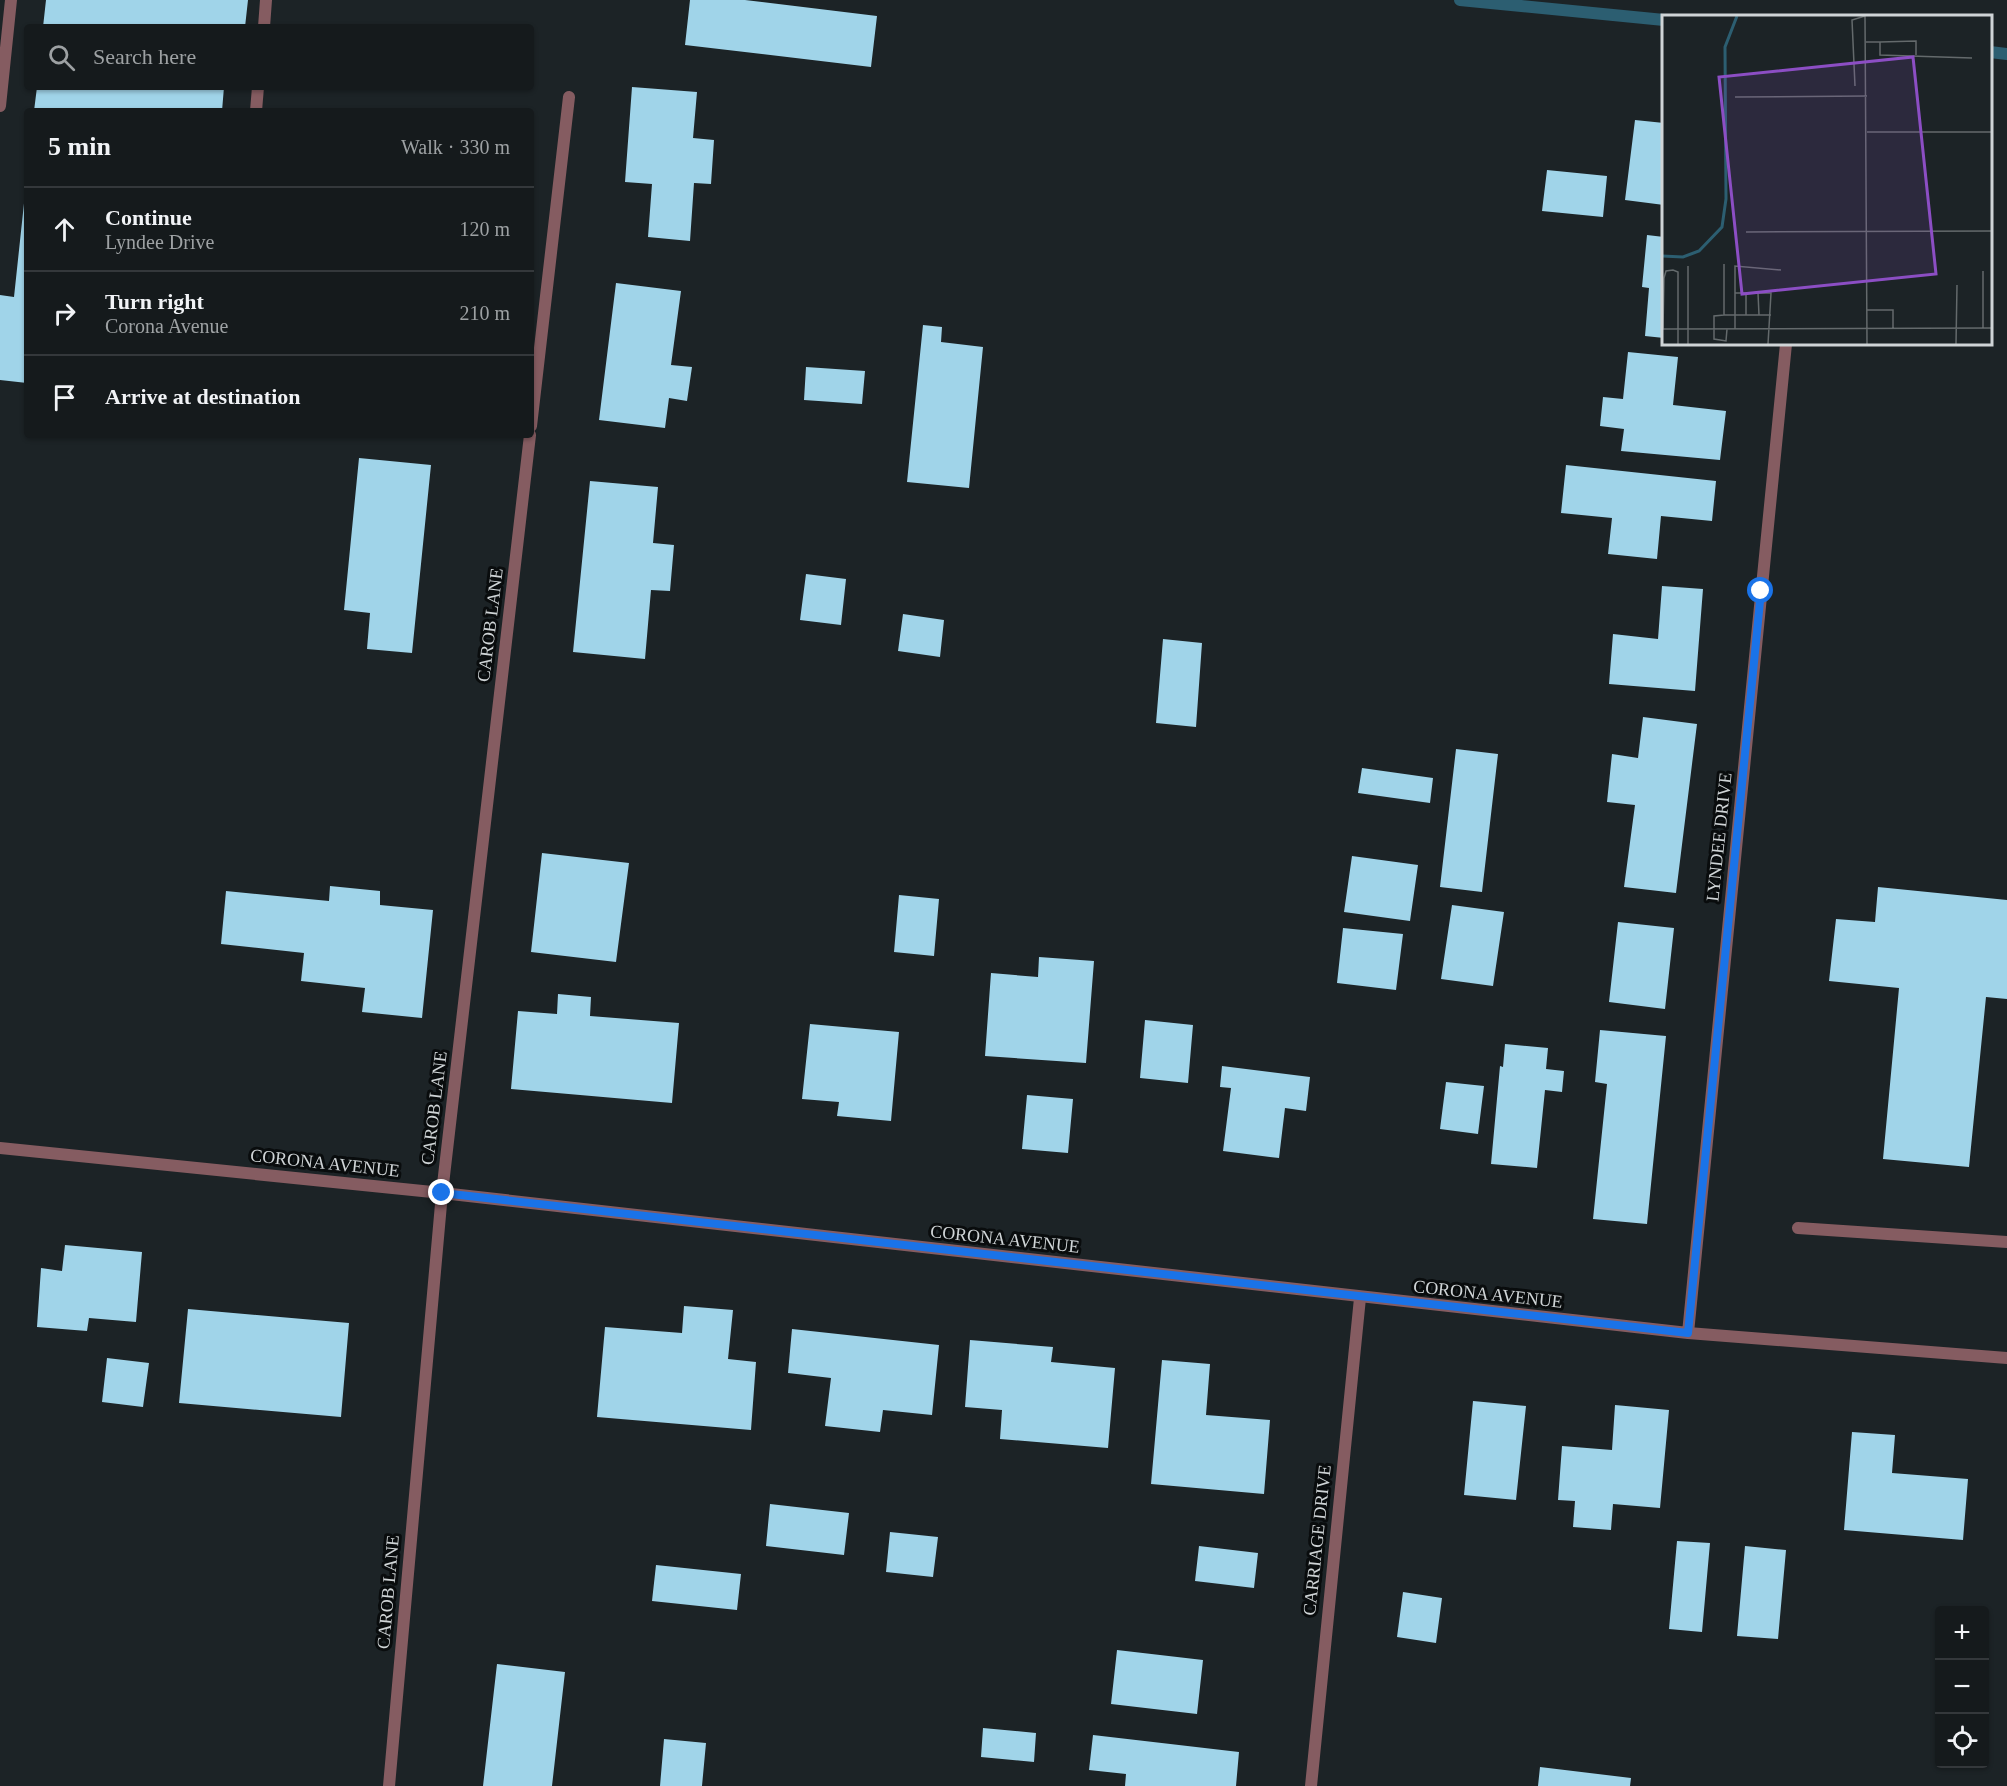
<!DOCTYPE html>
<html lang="en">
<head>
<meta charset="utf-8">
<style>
  :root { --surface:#151a1c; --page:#222729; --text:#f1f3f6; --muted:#9da1a3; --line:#34383b }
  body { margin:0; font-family:Georgia,serif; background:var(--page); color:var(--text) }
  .controls { position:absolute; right:18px; bottom:18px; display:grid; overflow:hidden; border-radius:6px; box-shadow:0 2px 4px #0004 }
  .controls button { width:54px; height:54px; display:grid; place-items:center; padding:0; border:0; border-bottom:2px solid var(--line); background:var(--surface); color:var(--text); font:30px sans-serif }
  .stop { position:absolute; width:18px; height:18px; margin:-14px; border:4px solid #1a73e8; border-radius:50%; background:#fff }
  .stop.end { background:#1a73e8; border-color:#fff; box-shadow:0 2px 6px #0008 }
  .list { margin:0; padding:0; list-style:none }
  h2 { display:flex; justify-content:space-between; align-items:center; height:78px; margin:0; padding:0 24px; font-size:26px }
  h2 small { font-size:20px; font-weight:400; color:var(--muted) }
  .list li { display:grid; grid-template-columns:39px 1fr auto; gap:18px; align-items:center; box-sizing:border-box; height:84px; padding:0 24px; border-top:2px solid var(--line) }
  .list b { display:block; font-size:22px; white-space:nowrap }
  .list p { margin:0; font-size:20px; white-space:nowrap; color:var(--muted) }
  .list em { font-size:20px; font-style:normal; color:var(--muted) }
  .icon { flex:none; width:33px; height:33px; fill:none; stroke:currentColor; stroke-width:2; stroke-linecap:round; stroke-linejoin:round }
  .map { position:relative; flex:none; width:2007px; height:1786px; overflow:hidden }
  .search { position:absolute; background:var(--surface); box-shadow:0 2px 4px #0004; left:24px; top:24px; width:510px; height:66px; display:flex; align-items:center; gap:15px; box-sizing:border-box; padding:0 21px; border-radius:6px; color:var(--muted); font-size:22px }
  .panel { position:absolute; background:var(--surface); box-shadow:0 2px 4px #0004; left:24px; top:108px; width:510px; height:330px; border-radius:6px }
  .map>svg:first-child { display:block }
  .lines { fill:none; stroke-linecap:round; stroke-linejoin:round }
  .stream { stroke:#2c5e71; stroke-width:12 }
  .building { fill:#a0d4e9 }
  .lane { stroke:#855c61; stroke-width:12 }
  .street { stroke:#855c61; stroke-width:12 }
  .route { stroke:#1a73e8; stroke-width:8 }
  .labels { text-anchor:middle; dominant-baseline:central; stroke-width:6; stroke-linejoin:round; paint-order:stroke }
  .street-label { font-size:18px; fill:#cfd4d6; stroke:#090c0d }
  .inset-river { fill:none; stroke:#2c5e71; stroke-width:3 }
  .inset-road { fill:none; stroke:#646a6c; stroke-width:1.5 }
  .view { fill:#8c4ec4; fill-opacity:0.15; stroke:#8c4ec4; stroke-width:3 }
  .inset-edge { fill:none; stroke:#cfd4d6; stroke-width:3 }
</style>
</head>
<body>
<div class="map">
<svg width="2007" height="1786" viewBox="0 0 2007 1786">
  <rect width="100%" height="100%" fill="#1c2326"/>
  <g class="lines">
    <path class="stream" d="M 1460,0 L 1664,20
      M 1990,52 L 2007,54"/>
  </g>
  <path class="building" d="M 46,0 L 248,0 L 245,27 L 43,27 Z
    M 690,0 L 745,0 L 877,16 L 871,67 L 685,45 Z
    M 37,87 L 224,87 L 222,111 L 34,111 Z
    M 632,87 L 697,92 L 693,138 L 714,140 L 711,184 L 694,183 L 690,241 L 648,237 L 652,184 L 625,182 Z
    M 1635,120 L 1664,123 L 1664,205 L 1625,200 Z
    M 1547,170 L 1607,176 L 1603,217 L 1542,211 Z
    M 25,194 L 27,194 L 27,383 L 0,380 L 0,295 L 14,297 Z
    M 1647,235 L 1664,237 L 1664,338 L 1645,336 L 1649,288 L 1642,287 Z
    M 616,283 L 681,291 L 671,365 L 692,367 L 687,401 L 669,398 L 665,428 L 599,420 Z
    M 923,325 L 942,327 L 941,342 L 983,347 L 969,488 L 907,482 Z
    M 1628,352 L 1678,357 L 1673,405 L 1726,411 L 1720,460 L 1621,451 L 1624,429 L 1600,426 L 1603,397 L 1623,399 Z
    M 806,367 L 865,371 L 862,404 L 804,400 Z
    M 359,458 L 431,465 L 412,653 L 367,649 L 370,613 L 344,610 Z
    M 1566,465 L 1716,481 L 1712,521 L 1661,516 L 1657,559 L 1608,554 L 1612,518 L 1561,513 Z
    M 590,481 L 658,487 L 653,543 L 674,545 L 670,591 L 651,590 L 645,659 L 573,652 Z
    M 806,574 L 846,579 L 841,625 L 800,620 Z
    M 1662,586 L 1703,589 L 1695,691 L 1609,684 L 1613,634 L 1658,639 Z
    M 903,614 L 944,620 L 940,657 L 898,651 Z
    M 1163,639 L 1202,643 L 1196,727 L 1156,723 Z
    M 1643,717 L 1697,724 L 1676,893 L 1624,887 L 1635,805 L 1607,802 L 1612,754 L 1638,758 Z
    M 1456,749 L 1498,754 L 1482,892 L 1440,887 Z
    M 1362,768 L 1433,778 L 1430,803 L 1358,793 Z
    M 542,853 L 629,863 L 616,962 L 531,952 Z
    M 1352,856 L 1418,865 L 1410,921 L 1344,912 Z
    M 330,886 L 380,891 L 380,905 L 433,910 L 422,1018 L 362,1012 L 365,988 L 301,981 L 304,953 L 221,944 L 226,891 L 329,901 Z
    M 1878,887 L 2007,900 L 2007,999 L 1986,997 L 1969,1167 L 1883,1159 L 1899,988 L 1829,981 L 1836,919 L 1875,922 Z
    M 899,895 L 939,899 L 934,956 L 894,952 Z
    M 1452,905 L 1504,912 L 1493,986 L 1441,979 Z
    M 1618,922 L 1674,928 L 1665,1009 L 1609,1002 Z
    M 1343,928 L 1403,934 L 1396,990 L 1337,983 Z
    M 1039,957 L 1094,961 L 1086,1063 L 985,1056 L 991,973 L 1038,977 Z
    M 558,994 L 591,997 L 590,1016 L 679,1023 L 672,1103 L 511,1089 L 518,1011 L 557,1014 Z
    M 1145,1020 L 1193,1025 L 1188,1083 L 1140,1078 Z
    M 810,1024 L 899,1032 L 891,1121 L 837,1116 L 839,1102 L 802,1099 Z
    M 1600,1030 L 1666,1036 L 1647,1224 L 1593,1219 L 1607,1084 L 1595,1082 Z
    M 1505,1044 L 1548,1048 L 1546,1069 L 1564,1071 L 1562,1092 L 1545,1090 L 1537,1168 L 1491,1164 L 1500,1066 L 1503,1067 Z
    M 1222,1066 L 1310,1077 L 1306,1111 L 1285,1108 L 1279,1158 L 1223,1151 L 1231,1088 L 1220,1087 Z
    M 1446,1082 L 1484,1086 L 1478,1134 L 1440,1129 Z
    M 1027,1095 L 1073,1099 L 1068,1153 L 1022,1149 Z
    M 65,1245 L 142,1252 L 136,1322 L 89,1318 L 87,1331 L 37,1327 L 41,1268 L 62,1271 Z
    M 684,1306 L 733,1310 L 728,1359 L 756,1362 L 751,1430 L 597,1417 L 605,1327 L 682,1333 Z
    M 188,1309 L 349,1323 L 341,1417 L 179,1403 Z
    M 792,1329 L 939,1345 L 932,1415 L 883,1410 L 880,1432 L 825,1426 L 831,1378 L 788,1373 Z
    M 970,1340 L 1053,1347 L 1051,1362 L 1115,1368 L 1108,1448 L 1000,1439 L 1002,1410 L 965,1407 Z
    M 107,1358 L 149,1363 L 143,1407 L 102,1402 Z
    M 1162,1360 L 1210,1364 L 1206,1415 L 1270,1420 L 1264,1494 L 1151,1484 Z
    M 1473,1401 L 1526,1406 L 1516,1500 L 1464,1495 Z
    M 1615,1405 L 1669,1410 L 1660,1508 L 1613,1504 L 1611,1530 L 1573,1527 L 1575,1501 L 1558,1500 L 1562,1446 L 1612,1450 Z
    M 1852,1432 L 1895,1435 L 1892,1473 L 1968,1479 L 1963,1540 L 1844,1530 Z
    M 770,1504 L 849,1513 L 844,1555 L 766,1546 Z
    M 890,1532 L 938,1537 L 933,1577 L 886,1572 Z
    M 1677,1541 L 1710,1543 L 1702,1632 L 1669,1629 Z
    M 1199,1546 L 1258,1553 L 1254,1588 L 1195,1581 Z
    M 1745,1546 L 1786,1550 L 1778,1639 L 1737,1636 Z
    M 656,1565 L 741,1574 L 737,1610 L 652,1601 Z
    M 1403,1592 L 1442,1598 L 1436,1643 L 1397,1637 Z
    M 1117,1650 L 1203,1660 L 1197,1714 L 1111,1704 Z
    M 497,1664 L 565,1672 L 552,1786 L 483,1786 Z
    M 983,1728 L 1036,1733 L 1034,1762 L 981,1757 Z
    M 1093,1735 L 1239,1752 L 1236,1786 L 1125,1786 L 1126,1774 L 1089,1770 Z
    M 664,1739 L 706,1743 L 702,1786 L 660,1786 Z
    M 1540,1767 L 1631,1778 L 1630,1786 L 1538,1786 Z"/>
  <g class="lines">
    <path class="lane" d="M 264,27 L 266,0
      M 0,106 L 11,0
      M 256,111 L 258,87
      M 1798,1228 L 2007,1242"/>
    <path class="street" d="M 531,426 L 569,97
      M 0,1148 L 442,1193 L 1688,1333 L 2007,1358
      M 1688,1333 L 1786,344
      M 389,1786 L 442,1193 L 530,435
      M 1311,1786 L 1360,1298"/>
  </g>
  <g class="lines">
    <path class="route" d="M 442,1193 L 1688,1333 L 1761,591"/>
  </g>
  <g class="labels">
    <g class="street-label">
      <text transform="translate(490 625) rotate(-83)">CAROB LANE</text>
      <text transform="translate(1719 837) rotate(-84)">LYNDEE DRIVE</text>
      <text transform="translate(434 1108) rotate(-83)">CAROB LANE</text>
      <text transform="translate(325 1163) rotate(6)">CORONA AVENUE</text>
      <text transform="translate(1005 1239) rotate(6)">CORONA AVENUE</text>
      <text transform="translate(1488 1294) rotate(6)">CORONA AVENUE</text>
      <text transform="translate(1317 1540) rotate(-84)">CARRIAGE DRIVE</text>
      <text transform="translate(388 1592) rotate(-85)">CAROB LANE</text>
    </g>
  </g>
  <g transform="translate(1662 15)">
    <rect width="330" height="330" fill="#1c2326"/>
    <path class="inset-river" d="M 0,241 L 21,242 L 37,236 L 60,212 L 64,184 L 63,32 L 75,1"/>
    <path class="inset-road" d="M 203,1 L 205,329M 204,27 L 218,27 L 218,40 L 310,43M 218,27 L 254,26 L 254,40M 193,71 L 190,5 L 203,1M 73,82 L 205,81M 205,117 L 330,117M 84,217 L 330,216M 62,249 L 62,300 L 109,300M 26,251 L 26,329M 73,278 L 73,251 L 119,255M 84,278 L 84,300M 96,278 L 97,300M 205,295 L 231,295 L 231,314M 62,300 L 52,301 L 52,324 L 64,326 L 65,314M 321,313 L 321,256M 0,314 L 330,313M 1,314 L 2,263 L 4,256 L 11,255 L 16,257 L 16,329M 73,314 L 73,278 L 109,278 L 106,329M 294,329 L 295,270"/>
    <path class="view" d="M 251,42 L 274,259 L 80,279 L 57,62 Z"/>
    <rect width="330" height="330" class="inset-edge"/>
  </g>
</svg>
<div class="controls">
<button>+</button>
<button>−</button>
<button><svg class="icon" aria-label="locate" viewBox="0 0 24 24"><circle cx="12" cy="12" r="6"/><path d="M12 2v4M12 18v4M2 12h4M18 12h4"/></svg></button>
</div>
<div class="stop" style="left:1761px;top:591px"></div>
<div class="stop end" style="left:442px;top:1193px"></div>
<div class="search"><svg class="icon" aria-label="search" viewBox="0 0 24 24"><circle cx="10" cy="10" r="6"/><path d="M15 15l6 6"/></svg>Search here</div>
<section class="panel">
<h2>5 min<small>Walk · 330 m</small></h2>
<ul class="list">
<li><svg class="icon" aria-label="ahead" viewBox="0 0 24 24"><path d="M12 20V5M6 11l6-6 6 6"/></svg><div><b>Continue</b><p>Lyndee Drive</p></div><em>120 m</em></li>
<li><svg class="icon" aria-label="right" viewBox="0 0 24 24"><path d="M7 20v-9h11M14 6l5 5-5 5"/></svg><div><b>Turn right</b><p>Corona Avenue</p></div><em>210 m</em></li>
<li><svg class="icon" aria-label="arrive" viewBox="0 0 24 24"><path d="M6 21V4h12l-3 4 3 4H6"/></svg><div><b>Arrive at destination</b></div></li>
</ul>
</section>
</div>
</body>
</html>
